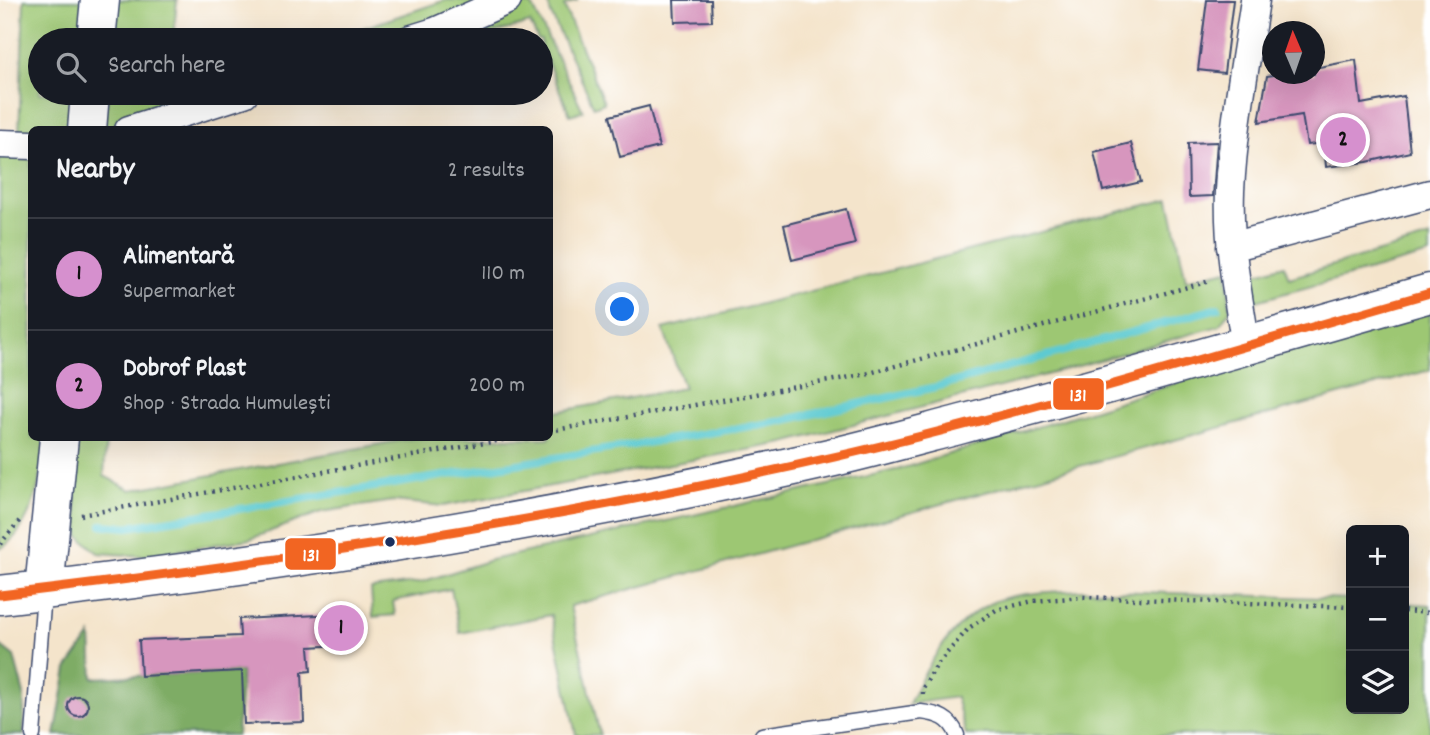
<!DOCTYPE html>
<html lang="en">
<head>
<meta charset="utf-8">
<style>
  :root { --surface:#171b24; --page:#20242c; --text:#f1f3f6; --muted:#9ea1a6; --line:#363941; --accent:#d690ce }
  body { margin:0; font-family:Dekko,sans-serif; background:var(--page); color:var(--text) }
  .controls { position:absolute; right:21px; bottom:21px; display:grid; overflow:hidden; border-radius:10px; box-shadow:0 7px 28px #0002 }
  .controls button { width:63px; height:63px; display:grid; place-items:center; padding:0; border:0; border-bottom:2px solid var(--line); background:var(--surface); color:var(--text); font:35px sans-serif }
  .compass { position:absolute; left:1262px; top:21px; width:63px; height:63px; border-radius:50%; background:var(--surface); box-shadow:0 7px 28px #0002; rotate:358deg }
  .you { position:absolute; left:623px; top:310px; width:24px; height:24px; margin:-18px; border:5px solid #fff; border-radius:50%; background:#1a73e8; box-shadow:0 0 0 10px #1a73e833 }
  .badge { display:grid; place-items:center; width:46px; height:46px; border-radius:50%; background:var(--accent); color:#111; font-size:23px; font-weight:700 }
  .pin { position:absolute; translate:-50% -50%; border:4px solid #fff; box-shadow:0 2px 7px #0006 }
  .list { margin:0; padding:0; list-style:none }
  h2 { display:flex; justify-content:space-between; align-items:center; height:91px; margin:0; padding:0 28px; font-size:30px }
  h2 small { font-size:23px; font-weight:400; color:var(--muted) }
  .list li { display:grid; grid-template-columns:46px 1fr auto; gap:21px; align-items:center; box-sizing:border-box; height:112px; padding:0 28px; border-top:2px solid var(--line) }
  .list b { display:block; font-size:26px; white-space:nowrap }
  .list p { margin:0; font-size:23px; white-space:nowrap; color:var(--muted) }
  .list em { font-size:23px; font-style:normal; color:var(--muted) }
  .icon { flex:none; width:38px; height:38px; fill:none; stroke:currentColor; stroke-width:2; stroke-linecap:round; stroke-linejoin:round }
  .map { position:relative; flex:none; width:1430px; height:735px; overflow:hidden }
  .search { position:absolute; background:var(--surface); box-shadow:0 7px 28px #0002; left:28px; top:28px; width:525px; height:77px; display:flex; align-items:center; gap:18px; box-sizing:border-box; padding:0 24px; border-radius:38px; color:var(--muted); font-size:26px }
  .panel { position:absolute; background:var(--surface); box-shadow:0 7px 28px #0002; left:28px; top:126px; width:525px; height:315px; border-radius:10px }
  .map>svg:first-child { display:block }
  .green { fill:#9dc773; stroke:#5c7b68; stroke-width:2 }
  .forest { fill:#7eac65; stroke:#4c6e62; stroke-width:2 }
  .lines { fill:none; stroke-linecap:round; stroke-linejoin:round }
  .stream { stroke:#5dcad1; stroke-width:8 }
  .building { fill:#d796be }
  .lane-casing { stroke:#3c4a6e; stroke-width:17 }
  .street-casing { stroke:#3c4a6e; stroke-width:31 }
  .secondary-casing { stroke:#3c4a6e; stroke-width:41 }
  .highway-casing { stroke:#3c4a6e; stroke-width:41 }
  .path { stroke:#3c4a6e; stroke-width:4.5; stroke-dasharray:2 5; stroke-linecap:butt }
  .lane { stroke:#fff; stroke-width:14 }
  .street { stroke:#fff; stroke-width:28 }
  .secondary { stroke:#fff; stroke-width:38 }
  .highway { stroke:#fff; stroke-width:38 }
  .bus-1-casing { stroke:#fff; stroke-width:14 }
  .bus-1 { stroke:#f26522; stroke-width:9 }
  .bus-dot { fill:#1b2f5e; stroke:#fff; stroke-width:2.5 }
  .line-badge { stroke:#fff; stroke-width:2.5 }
  .badge-label { font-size:19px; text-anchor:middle; font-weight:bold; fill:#fff }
</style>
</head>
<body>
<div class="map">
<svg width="1430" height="735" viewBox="0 0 1430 735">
  <rect width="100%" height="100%" fill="#fff"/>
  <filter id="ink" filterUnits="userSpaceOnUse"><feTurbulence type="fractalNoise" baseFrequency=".0143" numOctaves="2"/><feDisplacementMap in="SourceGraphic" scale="14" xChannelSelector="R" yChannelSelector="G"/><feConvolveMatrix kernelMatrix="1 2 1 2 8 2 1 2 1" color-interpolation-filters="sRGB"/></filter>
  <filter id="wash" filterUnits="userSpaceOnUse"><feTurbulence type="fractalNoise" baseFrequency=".00686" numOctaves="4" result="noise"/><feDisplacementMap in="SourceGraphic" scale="28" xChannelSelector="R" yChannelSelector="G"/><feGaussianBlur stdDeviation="1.57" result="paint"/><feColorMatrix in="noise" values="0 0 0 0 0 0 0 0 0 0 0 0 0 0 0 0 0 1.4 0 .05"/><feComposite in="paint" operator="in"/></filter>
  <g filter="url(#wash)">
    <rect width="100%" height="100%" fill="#f4e4cb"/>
    <path class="green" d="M 24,0 L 87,0 L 84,40 L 40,40 L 40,93 L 79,93 L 75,129 L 32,130 L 31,133 L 19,134 Z
      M 115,0 L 177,0 L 173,40 L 112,40 Z
      M 446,0 L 491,0 L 433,26 L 387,40 L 328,40 Z
      M 547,0 L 578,0 L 564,6 L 604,103 L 594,107 L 551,14 Z
      M 525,2 L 533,7 L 583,111 L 570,115 L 541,47 L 541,40 L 538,40 L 530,23 L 470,40 L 433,40 Z
      M 107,93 L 167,93 L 167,95 L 174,93 L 218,93 L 104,128 Z
      M 0,153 L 31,156 L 32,438 L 46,438 C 43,473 33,530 0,549 Z
      M 1169,199 L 1186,280 L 1227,270 L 1230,310 L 1219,326 L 1061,371 L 784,443 L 443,506 L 393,501 L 321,512 L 250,539 L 143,556 L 98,553 L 79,536 L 73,472 L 76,438 L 106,438 L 104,476 L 131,490 L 414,438 L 550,438 L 550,413 L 684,388 L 663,329 Z
      M 1430,237 L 1430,254 L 1253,302 L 1254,274 L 1284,265 L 1289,278 Z
      M 1430,309 L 1430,370 L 570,606 L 600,735 L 576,735 L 551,615 L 460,633 L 451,589 L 393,601 L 395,615 L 373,617 L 371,589 L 421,582 L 491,560 L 900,469 L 1099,408 L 1225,367 Z
      M 1081,590 L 1351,599 L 1351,709 L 1404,709 L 1404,603 L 1430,605 L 1430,735 L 966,735 L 956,697 L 909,704 C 927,665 950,625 989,604 C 1012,592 1055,592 1081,590 Z"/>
    <path class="forest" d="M 91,635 L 93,678 L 242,671 L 237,735 L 55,735 L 67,669 Z
      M 0,645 L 14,656 L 24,694 L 24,735 L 0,735 Z"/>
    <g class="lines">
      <path class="stream" d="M 102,525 L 128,527 L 776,422 L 936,387 L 1218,308"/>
    </g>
    <g id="blocks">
      <path class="building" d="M 674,0 L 711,0 L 712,21 L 675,22 Z
        M 1207,0 L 1233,0 L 1224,73 L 1198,70 Z
        M 1356,60 L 1361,104 L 1404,96 L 1410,152 L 1367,162 L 1326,167 L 1324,143 L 1307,145 L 1302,115 L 1259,122 L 1267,76 L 1282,74 L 1314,74 L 1314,68 Z
        M 649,106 L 659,147 L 620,157 L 610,116 Z
        M 1217,142 L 1213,196 L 1189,197 L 1188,143 Z
        M 1131,143 L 1141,182 L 1103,191 L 1094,152 Z
        M 846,209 L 855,244 L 792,260 L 784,225 Z
        M 357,613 L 358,644 L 309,647 L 311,671 L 302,672 L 304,722 L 244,724 L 242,671 L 141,676 L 139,640 L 240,636 L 239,619 Z
        M68 706a10 10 0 1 1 20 0a10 10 0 1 1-20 0Z"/>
    </g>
  </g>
  <g filter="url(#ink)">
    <use href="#blocks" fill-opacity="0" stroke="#3c4a6e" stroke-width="2"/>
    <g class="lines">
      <g class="lane-casing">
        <path id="lane" d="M 33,735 L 44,593
          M 762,735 L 921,712 C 938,714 951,718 957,735"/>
      </g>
      <g class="street-casing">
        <path id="street" d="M 409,40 L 435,32 L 507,0
          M 129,130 L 244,93
          M 0,144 L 32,145
          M 1231,247 L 1430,194
          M 1246,345 C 1237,293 1228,243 1230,191 C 1233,127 1246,63 1255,0"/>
      </g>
      <g class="secondary-casing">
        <path id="secondary" d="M 96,40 L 100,0
          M 87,130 L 90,93
          M 44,590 L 59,438"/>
      </g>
      <g class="highway-casing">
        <path id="highway" d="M 0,595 C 281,564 558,520 834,457 C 877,447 920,435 962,424 C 1119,383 1274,337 1430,293"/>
      </g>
      <path class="path" d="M 550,431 L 862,375 L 1210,281
        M 81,515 L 513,438
        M 0,544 L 20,520
        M 1404,611 L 1430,613
        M 923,694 L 923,688 L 938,663 L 969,628 L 996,610 L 1033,601 L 1083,597 L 1351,607"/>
      <use href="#lane" class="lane"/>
      <use href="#street" class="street"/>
      <use href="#secondary" class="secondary"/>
      <use href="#highway" class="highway"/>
      <g class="bus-1-casing">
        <path id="bus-1" d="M 0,595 C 280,562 559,520 834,457 C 1035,411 1232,349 1430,293"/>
      </g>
      <use href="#bus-1" class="bus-1"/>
    </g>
  </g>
  <circle class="bus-dot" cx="390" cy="542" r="6"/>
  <g class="line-badge">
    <rect x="1052" y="377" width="53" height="34" rx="7" fill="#f26522"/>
    <rect x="284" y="537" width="53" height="34" rx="7" fill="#f26522"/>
  </g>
  <g class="badge-label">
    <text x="1078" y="401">131</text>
    <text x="311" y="561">131</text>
  </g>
</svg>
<div class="controls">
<button>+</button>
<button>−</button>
<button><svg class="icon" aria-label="layers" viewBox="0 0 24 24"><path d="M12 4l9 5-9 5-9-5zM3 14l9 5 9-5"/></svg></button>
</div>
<svg class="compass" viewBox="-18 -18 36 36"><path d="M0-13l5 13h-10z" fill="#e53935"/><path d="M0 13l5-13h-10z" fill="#9ea1a6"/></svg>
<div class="you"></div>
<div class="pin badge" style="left:341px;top:628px">1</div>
<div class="pin badge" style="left:1343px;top:140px">2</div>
<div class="search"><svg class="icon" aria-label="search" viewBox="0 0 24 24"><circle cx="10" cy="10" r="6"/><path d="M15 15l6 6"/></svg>Search here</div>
<section class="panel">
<h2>Nearby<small>2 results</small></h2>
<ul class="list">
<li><span class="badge">1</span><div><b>Alimentară</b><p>Supermarket</p></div><em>110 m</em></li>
<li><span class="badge">2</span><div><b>Dobrof Plast</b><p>Shop · Strada Humulești</p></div><em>200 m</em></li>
</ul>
</section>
</div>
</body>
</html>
